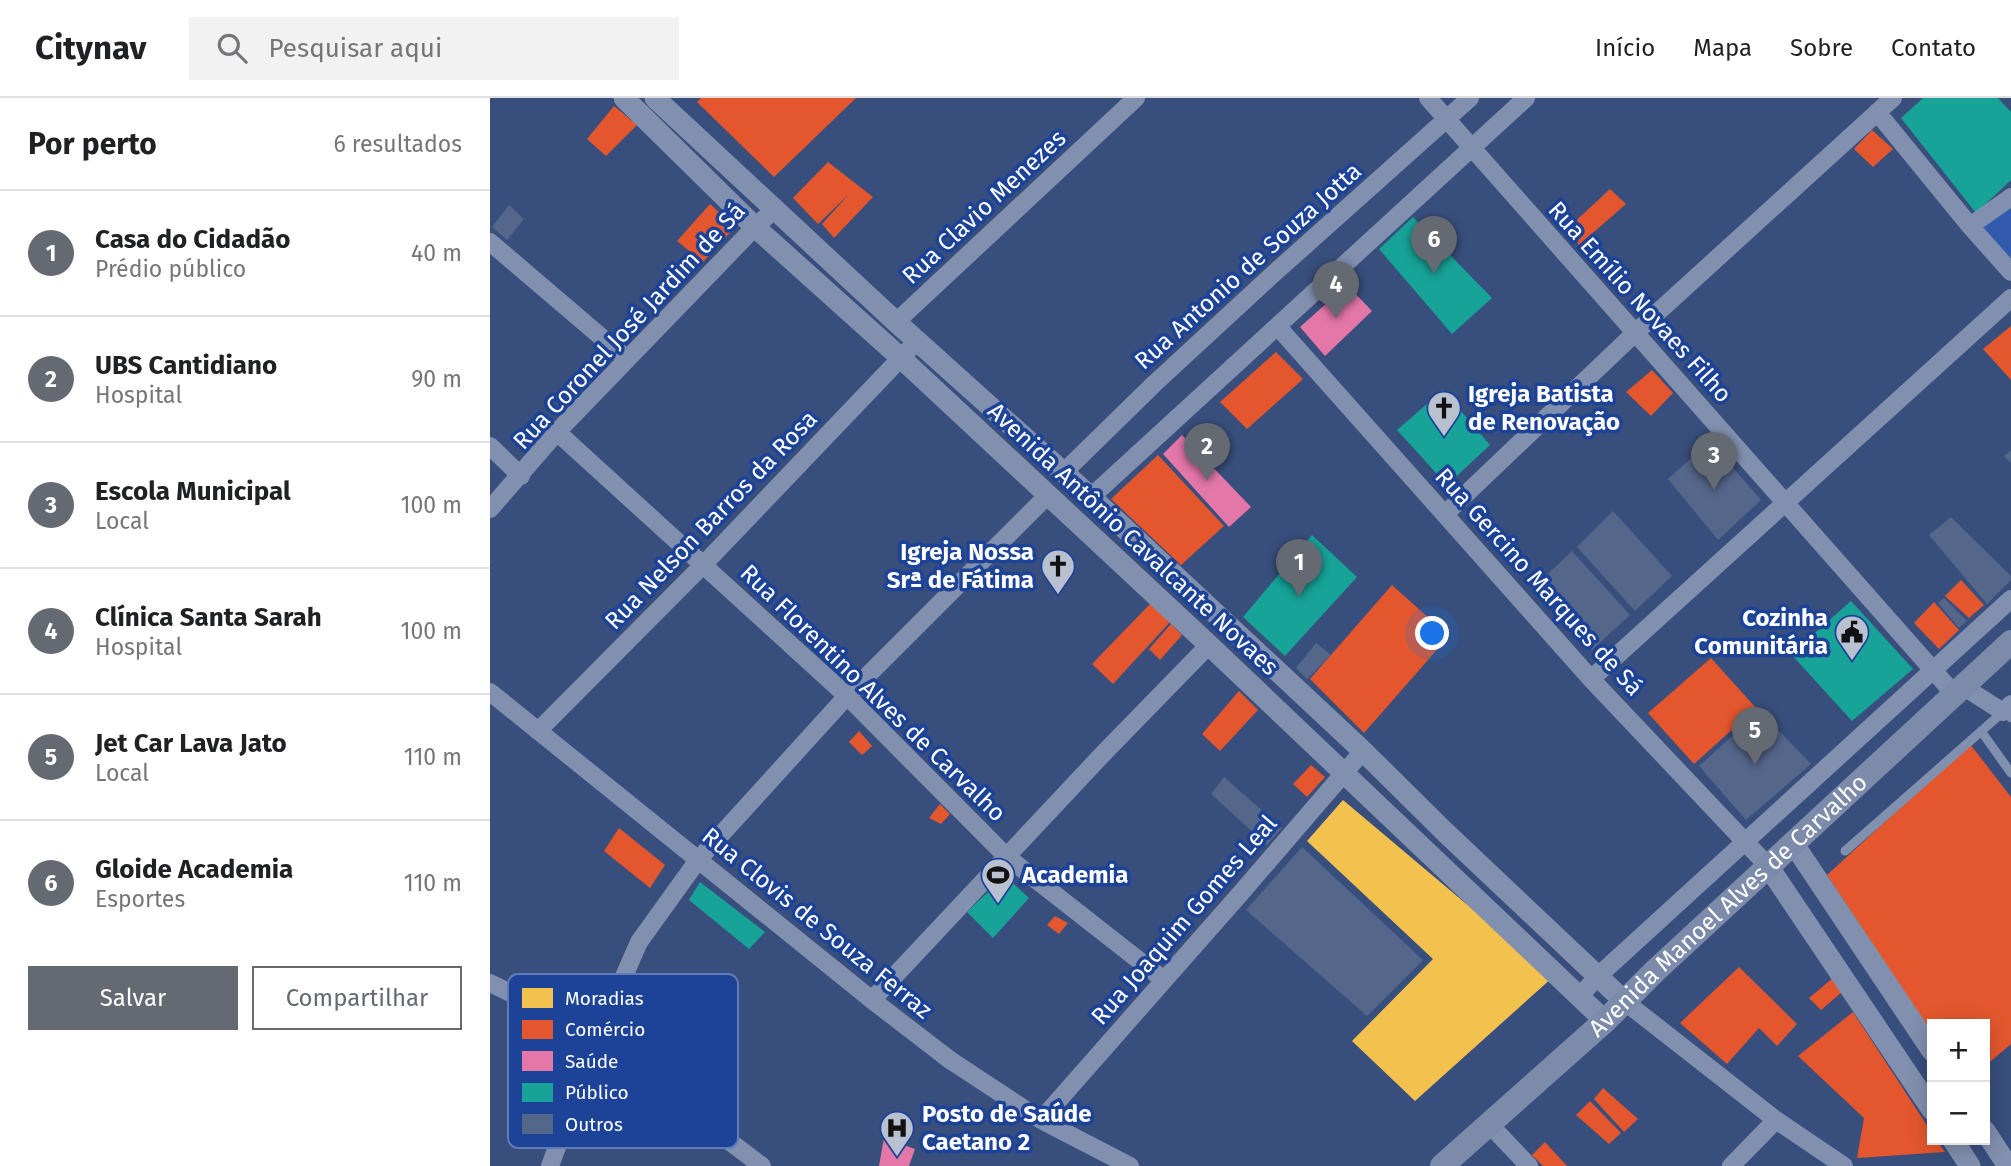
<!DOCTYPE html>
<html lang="pt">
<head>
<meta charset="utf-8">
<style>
  :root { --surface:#fff; --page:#f2f2f2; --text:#202124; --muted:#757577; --line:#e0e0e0; --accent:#656972 }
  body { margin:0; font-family:"Fira Sans",sans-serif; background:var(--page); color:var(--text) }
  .controls { position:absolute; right:21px; bottom:21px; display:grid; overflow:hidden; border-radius:0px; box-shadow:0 4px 18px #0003 }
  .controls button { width:63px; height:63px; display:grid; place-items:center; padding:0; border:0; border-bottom:2px solid var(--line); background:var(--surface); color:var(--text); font:35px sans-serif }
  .you { position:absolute; left:943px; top:536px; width:24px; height:24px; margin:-18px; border:5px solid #fff; border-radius:50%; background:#1a73e8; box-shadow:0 0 0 10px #1a73e833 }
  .badge { display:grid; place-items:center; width:46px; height:46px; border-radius:50%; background:var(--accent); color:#fff; font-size:23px; font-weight:700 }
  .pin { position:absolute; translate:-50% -58px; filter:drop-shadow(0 2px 4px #0008) }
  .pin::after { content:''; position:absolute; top:37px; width:24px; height:21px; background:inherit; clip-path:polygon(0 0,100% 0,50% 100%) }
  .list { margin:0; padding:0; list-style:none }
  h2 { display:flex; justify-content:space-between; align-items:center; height:91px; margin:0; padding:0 28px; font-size:30px }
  h2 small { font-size:23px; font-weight:400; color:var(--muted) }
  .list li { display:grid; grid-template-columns:46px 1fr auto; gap:21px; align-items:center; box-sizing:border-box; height:126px; padding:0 28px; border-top:2px solid var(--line) }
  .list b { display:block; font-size:26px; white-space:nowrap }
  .list p { margin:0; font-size:23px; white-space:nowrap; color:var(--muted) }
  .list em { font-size:23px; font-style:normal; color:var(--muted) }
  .actions { display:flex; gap:14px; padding:21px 28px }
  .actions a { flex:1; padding:16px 0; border:2px solid var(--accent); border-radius:0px; text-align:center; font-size:24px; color:var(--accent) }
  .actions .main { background:var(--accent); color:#fff }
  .icon { flex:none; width:38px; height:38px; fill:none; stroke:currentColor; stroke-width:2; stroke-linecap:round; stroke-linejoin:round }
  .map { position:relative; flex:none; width:1521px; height:1068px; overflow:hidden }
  header { display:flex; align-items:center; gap:42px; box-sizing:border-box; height:98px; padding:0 35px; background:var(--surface); border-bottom:2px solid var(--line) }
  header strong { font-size:33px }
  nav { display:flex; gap:38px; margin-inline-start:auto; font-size:24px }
  .search { width:490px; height:63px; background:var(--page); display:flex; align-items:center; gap:18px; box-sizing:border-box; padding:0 24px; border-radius:0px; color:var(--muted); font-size:26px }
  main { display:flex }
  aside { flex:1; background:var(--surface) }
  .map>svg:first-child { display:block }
  .green { fill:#315aad }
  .homes { fill:#f2c14e }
  .shops { fill:#e4572e }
  .health { fill:#e377a8 }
  .public { fill:#17a398 }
  .building { fill:#55668b }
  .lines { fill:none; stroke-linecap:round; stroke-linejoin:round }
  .service { stroke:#8290af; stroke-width:9 }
  .minor { stroke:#8290af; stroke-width:18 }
  .tertiary { stroke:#8290af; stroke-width:21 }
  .secondary { stroke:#7d8baa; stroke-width:24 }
  .labels { text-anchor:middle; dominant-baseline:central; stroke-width:7; stroke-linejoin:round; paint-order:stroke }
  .street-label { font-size:24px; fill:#fff; stroke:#1c4398 }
  .poi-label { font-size:24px; font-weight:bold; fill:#fff; stroke:#1c4398; text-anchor:start }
  .key { fill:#1c4398; stroke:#607bb7; stroke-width:2 }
  .key-label { font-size:19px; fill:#fff }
</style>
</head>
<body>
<header>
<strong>Citynav</strong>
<div class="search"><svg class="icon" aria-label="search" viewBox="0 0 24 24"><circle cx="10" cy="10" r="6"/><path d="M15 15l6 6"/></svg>Pesquisar aqui</div>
<nav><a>Início</a><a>Mapa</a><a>Sobre</a><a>Contato</a></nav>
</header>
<main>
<aside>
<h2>Por perto<small>6 resultados</small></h2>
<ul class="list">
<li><span class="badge">1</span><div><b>Casa do Cidadão</b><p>Prédio público</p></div><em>40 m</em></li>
<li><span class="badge">2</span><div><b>UBS Cantidiano</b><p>Hospital</p></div><em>90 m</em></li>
<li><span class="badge">3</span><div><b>Escola Municipal</b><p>Local</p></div><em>100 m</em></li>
<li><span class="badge">4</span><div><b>Clínica Santa Sarah</b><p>Hospital</p></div><em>100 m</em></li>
<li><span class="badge">5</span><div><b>Jet Car Lava Jato</b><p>Local</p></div><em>110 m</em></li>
<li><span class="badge">6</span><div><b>Gloide Academia</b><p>Esportes</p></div><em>110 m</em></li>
</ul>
<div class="actions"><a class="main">Salvar</a><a>Compartilhar</a></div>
</aside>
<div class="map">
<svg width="1521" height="1068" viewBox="0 0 1521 1068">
  <rect width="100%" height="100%" fill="#384e7c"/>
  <path class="green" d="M 1521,104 L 1521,177 L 1489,123 Z"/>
  <path class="homes" d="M 853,702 L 1063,879 L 925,1003 L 862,943 L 943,861 L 817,743 Z"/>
  <path class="shops" d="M 211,0 L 366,0 L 284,79 L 207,4 Z
    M 124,8 L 147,27 L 116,58 L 97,41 Z
    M 1382,32 L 1403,51 L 1383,69 L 1364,51 Z
    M 338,64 L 383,99 L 344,140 L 332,126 L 359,96 L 328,126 L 303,100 Z
    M 1120,91 L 1136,106 L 1089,147 L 1077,131 Z
    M 220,106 L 245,129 L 213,164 L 187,143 Z
    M 1521,228 L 1521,282 L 1493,251 Z
    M 108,253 L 119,264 L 99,284 L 90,273 Z
    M 786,254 L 813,281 L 757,331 L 730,304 Z
    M 1162,272 L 1183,295 L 1161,318 L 1136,294 Z
    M 668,357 L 734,428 L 691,467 L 621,401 Z
    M 1471,482 L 1494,507 L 1479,520 L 1455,498 Z
    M 902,487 L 959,538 L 874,635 L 820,581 Z
    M 1444,504 L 1469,532 L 1449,551 L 1424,525 Z
    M 660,506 L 680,524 L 623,586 L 602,566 Z
    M 681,526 L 692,537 L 670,562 L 659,551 Z
    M 1221,560 L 1266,610 L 1204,666 L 1158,615 Z
    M 749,593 L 768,612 L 730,653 L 712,636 Z
    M 369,633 L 382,648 L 372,657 L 359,644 Z
    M 1480,646 L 1521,699 L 1521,946 L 1495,968 L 1495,926 L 1442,926 L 1442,936 L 1337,777 Z
    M 821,667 L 835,679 L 817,699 L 803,686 Z
    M 450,706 L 460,716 L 451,726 L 439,720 Z
    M 129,730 L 175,767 L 160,790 L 114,753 Z
    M 565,818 L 578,825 L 569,836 L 557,827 Z
    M 1249,869 L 1307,926 L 1287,948 L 1269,930 L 1237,966 L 1190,925 Z
    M 1343,880 L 1352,894 L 1331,912 L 1319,900 Z
    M 1363,914 L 1442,1035 L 1442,1042 L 1446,1042 L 1455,1054 L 1367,1060 L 1374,1020 L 1308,958 Z
    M 1113,990 L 1148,1021 L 1134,1034 L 1104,1001 Z
    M 1100,1003 L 1131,1035 L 1119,1046 L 1086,1017 Z
    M 1055,1044 L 1077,1068 L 1053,1068 L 1042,1057 Z"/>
  <path class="health" d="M 857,187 L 882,213 L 835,258 L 810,229 Z
    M 692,337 L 761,409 L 739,429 L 673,356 Z
    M 394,1040 L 425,1051 L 419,1068 L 389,1068 Z"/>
  <path class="public" d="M 1433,0 L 1508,0 L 1521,14 L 1521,82 L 1486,115 L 1411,20 Z
    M 923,119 L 1002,200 L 962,236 L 889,151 Z
    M 953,292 L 1000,347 L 957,387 L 907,332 Z
    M 822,437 L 867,479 L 795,558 L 753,519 Z
    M 1361,503 L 1423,571 L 1362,623 L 1301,556 Z
    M 515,778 L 539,800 L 503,840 L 477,814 Z
    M 210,784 L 275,834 L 259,851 L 199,802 Z"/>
  <path class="building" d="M 19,107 L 34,121 L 17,142 L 2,129 Z
    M 1220,343 L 1271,402 L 1228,442 L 1178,381 Z
    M 1521,352 L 1521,365 L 1514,358 Z
    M 1123,413 L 1182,478 L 1145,513 L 1087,449 Z
    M 1461,419 L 1521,478 L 1521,482 L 1497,506 L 1439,437 Z
    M 1082,453 L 1140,517 L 1102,552 L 1042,491 Z
    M 1454,500 L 1477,523 L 1469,530 L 1448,505 Z
    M 826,545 L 841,557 L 817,581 L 806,570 Z
    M 1270,613 L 1321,666 L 1256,722 L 1209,668 Z
    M 734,679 L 792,730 L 777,747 L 721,696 Z
    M 812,749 L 933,862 L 877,918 L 756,812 Z"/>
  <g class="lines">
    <path class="service" d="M 1491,633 L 1521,675
      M 1355,753 L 1513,614 L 1521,620"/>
    <path class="minor" d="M 938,0 L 1465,597
      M 1387,14 L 1480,128 L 1521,174
      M 1480,128 L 1521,99
      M 0,144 L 137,261
      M 406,224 L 646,0
      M 788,229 L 1101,581 L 1278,768
      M 67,334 L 357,598 L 517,759 L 674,882
      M 0,348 L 31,378
      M 573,375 L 664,286 L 781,178 L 980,0
      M 601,399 L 1036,0
      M 0,411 L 67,334 L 265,129 L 285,111
      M 955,416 L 1146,234 L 1403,0
      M 1101,581 L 1521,200
      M 1474,589 L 1513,614 L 1521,606
      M 0,594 L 382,902 L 460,962 L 551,1022 L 640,1068
      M 48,633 L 214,466 L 427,243
      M 0,885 L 108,938 L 170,981 L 235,1040 L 272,1068
      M 1089,899 L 1107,879 L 1521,501
      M 382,902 L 609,660 L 719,547
      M 1134,903 L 1286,1022 L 1354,1068
      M 551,1022 L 750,796 L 873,653
      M 999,1026 L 1039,1068
      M 60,1068 L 108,938 L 149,844 L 208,762 L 357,598 L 558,397
      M 1241,1068 L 1286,1022"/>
    <path class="tertiary" d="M 134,0 L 265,129 L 412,261 L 719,547 L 1115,923
      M 165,0 L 406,224 L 601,399 L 873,653 L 956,735 L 1134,903
      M 1303,745 L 1442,953
      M 1278,768 L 1442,1012
      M 1495,1033 L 1518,1068
      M 1463,1042 L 1480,1068"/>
    <path class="secondary" id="s1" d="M 952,1068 L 1115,923 L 1165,873 L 1521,544"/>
  </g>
  <defs>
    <g id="church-pin" transform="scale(1.75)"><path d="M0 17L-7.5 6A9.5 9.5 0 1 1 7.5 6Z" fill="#b9c1d1" stroke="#1c4398"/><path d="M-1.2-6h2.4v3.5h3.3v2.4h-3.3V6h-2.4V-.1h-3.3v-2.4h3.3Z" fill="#111"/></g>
    <g id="civic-pin" transform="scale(1.75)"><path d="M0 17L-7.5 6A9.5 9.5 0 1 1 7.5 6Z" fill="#b9c1d1" stroke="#1c4398"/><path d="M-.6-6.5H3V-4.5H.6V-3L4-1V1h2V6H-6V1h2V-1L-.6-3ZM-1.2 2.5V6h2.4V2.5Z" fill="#111"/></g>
    <g id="stadium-pin" transform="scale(1.75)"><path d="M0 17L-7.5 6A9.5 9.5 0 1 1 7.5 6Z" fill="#b9c1d1" stroke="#1c4398"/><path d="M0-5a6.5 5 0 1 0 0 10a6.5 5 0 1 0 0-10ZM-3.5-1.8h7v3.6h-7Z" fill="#111"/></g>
    <g id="hospital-pin" transform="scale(1.75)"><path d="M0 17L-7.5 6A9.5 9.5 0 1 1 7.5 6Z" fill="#b9c1d1" stroke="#1c4398"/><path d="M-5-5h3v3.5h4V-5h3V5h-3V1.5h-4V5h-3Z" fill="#111"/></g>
  </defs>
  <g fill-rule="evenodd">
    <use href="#church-pin" x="954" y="310"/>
    <use href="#church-pin" x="568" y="468"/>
    <use href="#civic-pin" x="1362" y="534"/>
    <use href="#stadium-pin" x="508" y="777"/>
    <use href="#hospital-pin" x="407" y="1030"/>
  </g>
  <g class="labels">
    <g class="street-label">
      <text transform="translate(494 109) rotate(-43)">Rua Clavio Menezes</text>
      <text transform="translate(758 168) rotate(-42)">Rua Antonio de Souza Jotta</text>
      <text transform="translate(1150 204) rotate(48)">Rua Emílio Novaes Filho</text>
      <text transform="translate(139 228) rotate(-47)">Rua Coronel José Jardim de Sá</text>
      <text transform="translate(221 422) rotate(-46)">Rua Nelson Barros da Rosa</text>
      <text transform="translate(643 441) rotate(43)">Avenida Antônio Cavalcante Novaes</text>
      <text transform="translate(1049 484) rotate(48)">Rua Gercino Marques de Sá</text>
      <text transform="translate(383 595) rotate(44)">Rua Florentino Alves de Carvalho</text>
      <text stroke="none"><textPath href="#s1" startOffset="387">Avenida Manoel Alves de Carvalho</textPath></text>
      <text transform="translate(694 822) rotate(-49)">Rua Joaquim Gomes Leal</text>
      <text transform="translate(327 825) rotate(39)">Rua Clovis de Souza Ferraz</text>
    </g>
    <g class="poi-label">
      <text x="978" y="296">Igreja Batista<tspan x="978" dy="28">de Renovação</tspan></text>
      <text x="544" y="454" text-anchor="end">Igreja Nossa<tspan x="544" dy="28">Srª de Fátima</tspan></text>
      <text x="1338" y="520" text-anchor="end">Cozinha<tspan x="1338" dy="28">Comunitária</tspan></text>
      <text x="532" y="777">Academia</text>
      <text x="432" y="1016">Posto de Saúde<tspan x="432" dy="28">Caetano 2</tspan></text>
    </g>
  </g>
  <rect x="18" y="876" width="230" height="174" rx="10" class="key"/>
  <rect x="32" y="890" width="31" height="20" fill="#f2c14e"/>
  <rect x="32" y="922" width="31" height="19" fill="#e4572e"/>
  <rect x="32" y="953" width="31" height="20" fill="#e377a8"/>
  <rect x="32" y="985" width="31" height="19" fill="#17a398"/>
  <rect x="32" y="1016" width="31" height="20" fill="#55668b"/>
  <g class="key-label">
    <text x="75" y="907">Moradias</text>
    <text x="75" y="938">Comércio</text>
    <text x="75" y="970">Saúde</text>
    <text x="75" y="1001">Público</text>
    <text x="75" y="1033">Outros</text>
  </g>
</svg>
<div class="controls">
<button>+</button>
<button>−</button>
</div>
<div class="you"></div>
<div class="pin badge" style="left:809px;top:499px">1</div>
<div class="pin badge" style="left:717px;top:383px">2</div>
<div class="pin badge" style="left:1224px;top:392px">3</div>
<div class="pin badge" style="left:846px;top:221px">4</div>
<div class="pin badge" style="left:1265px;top:667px">5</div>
<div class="pin badge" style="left:944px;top:176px">6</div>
</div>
</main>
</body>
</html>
